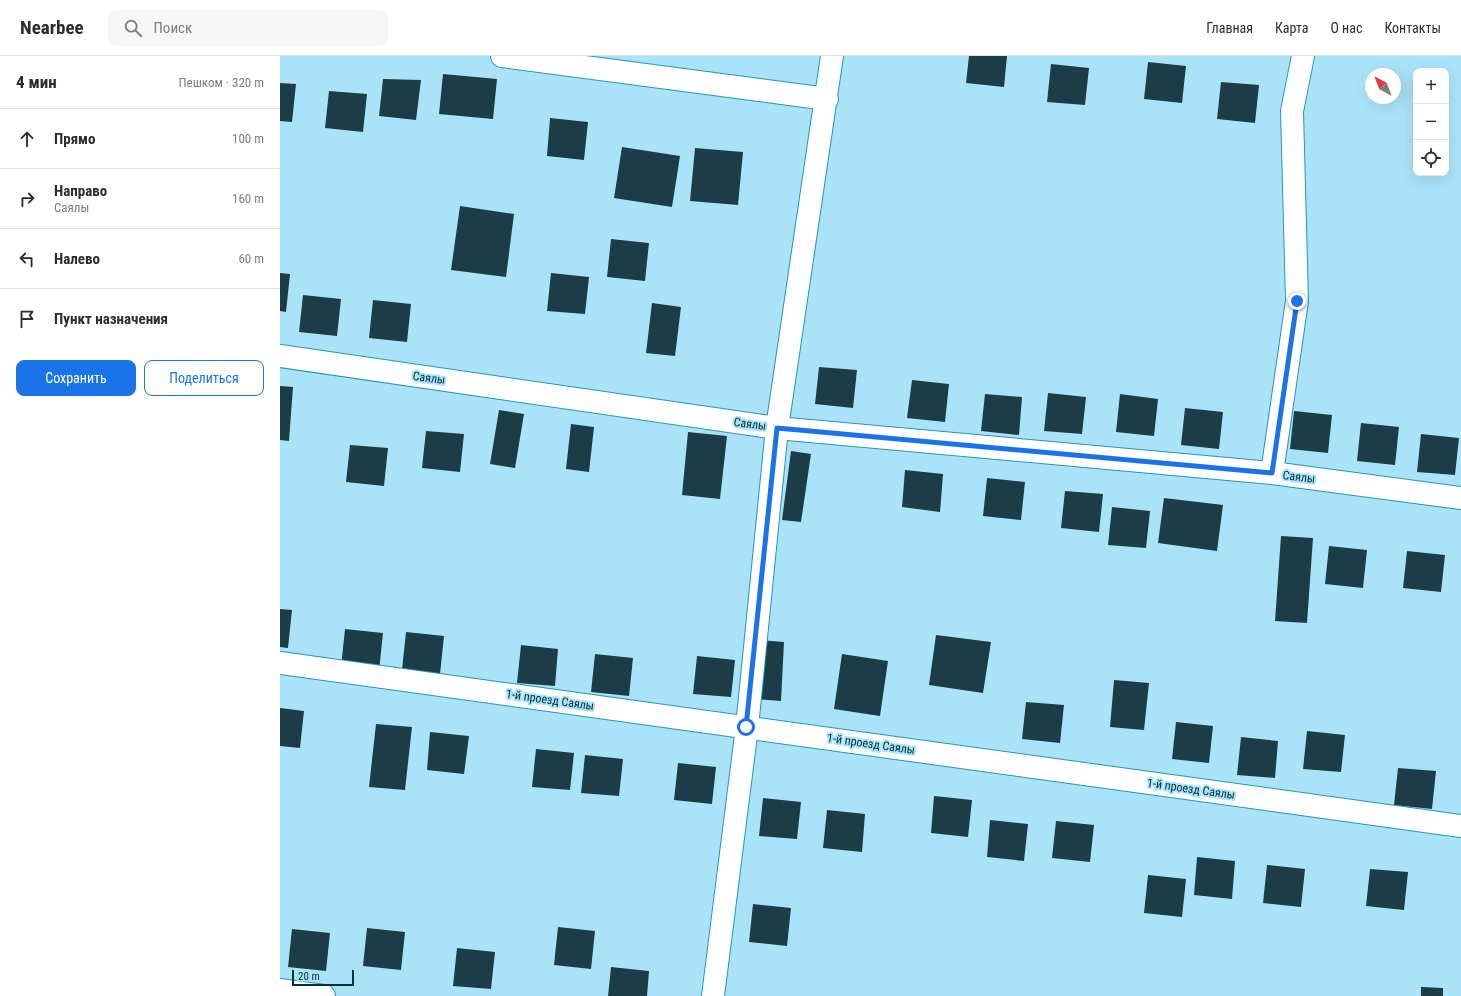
<!DOCTYPE html>
<html lang="ru">
<head>
<meta charset="utf-8">
<style>
  :root { --surface:#fff; --page:#f7f7f7; --text:#2b2b33; --muted:#7c7c81; --line:#e1e1e2; --accent:#1a73e8 }
  body { margin:0; font-family:"Roboto Condensed",sans-serif; background:var(--page); color:var(--text) }
  .controls { position:absolute; right:12px; top:12px; display:grid; overflow:hidden; border-radius:8px; box-shadow:0 4px 16px #0002 }
  .controls button { width:36px; height:36px; display:grid; place-items:center; padding:0; border:0; border-bottom:1px solid var(--line); background:var(--surface); color:var(--text); font:20px sans-serif }
  .compass { position:absolute; left:1085px; top:12px; width:36px; height:36px; border-radius:50%; background:var(--surface); box-shadow:0 4px 16px #0002; rotate:318deg }
  .scale { position:absolute; left:12px; bottom:10px; width:62px; box-sizing:border-box; padding-left:4px; border:2px solid #00303e; border-top:0; font-size:11px; line-height:14px; white-space:nowrap; color:#00303e; -webkit-text-stroke:3px #aae3f8; paint-order:stroke }
  .stop { position:absolute; width:12px; height:12px; margin:-9px; border:3px solid #1a73e8; border-radius:50%; background:#fff }
  .stop.end { background:#1a73e8; border-color:#fff; box-shadow:0 1px 4px #0008 }
  .list { margin:0; padding:0; list-style:none }
  h2 { display:flex; justify-content:space-between; align-items:center; height:52px; margin:0; padding:0 16px; font-size:17px }
  h2 small { font-size:13px; font-weight:400; color:var(--muted) }
  .list li { display:grid; grid-template-columns:26px 1fr auto; gap:12px; align-items:center; box-sizing:border-box; height:60px; padding:0 16px; border-top:1px solid var(--line) }
  .list b { display:block; font-size:15px; white-space:nowrap }
  .list p { margin:0; font-size:13px; white-space:nowrap; color:var(--muted) }
  .list em { font-size:13px; font-style:normal; color:var(--muted) }
  .actions { display:flex; gap:8px; padding:12px 16px }
  .actions a { flex:1; padding:9px 0; border:1px solid var(--accent); border-radius:8px; text-align:center; font-size:14px; color:var(--accent) }
  .actions .main { background:var(--accent); color:#fff }
  .icon { flex:none; width:22px; height:22px; fill:none; stroke:currentColor; stroke-width:2; stroke-linecap:round; stroke-linejoin:round }
  .map { position:relative; flex:none; width:1181px; height:940px; overflow:hidden }
  header { display:flex; align-items:center; gap:24px; box-sizing:border-box; height:56px; padding:0 20px; background:var(--surface); border-bottom:1px solid var(--line) }
  header strong { font-size:19px }
  nav { display:flex; gap:22px; margin-inline-start:auto; font-size:14px }
  .search { width:280px; height:36px; background:var(--page); display:flex; align-items:center; gap:10px; box-sizing:border-box; padding:0 14px; border-radius:8px; color:var(--muted); font-size:15px }
  main { display:flex }
  aside { flex:1; background:var(--surface) }
  .map>svg:first-child { display:block }
  .building { fill:#1c3d48 }
  .lines { fill:none; stroke-linecap:round; stroke-linejoin:round }
  .minor-casing { stroke:#2396b8; stroke-width:24 }
  .minor { stroke:#fff; stroke-width:22 }
  .route { stroke:#1a73e8; stroke-width:5 }
  .labels { text-anchor:middle; dominant-baseline:central; stroke-width:4; stroke-linejoin:round; paint-order:stroke }
  .street-label { font-size:12px; fill:#00303e; stroke:#aae3f8 }
</style>
</head>
<body>
<header>
<strong>Nearbee</strong>
<div class="search"><svg class="icon" aria-label="search" viewBox="0 0 24 24"><circle cx="10" cy="10" r="6"/><path d="M15 15l6 6"/></svg>Поиск</div>
<nav><a>Главная</a><a>Карта</a><a>О нас</a><a>Контакты</a></nav>
</header>
<main>
<aside>
<h2>4 мин<small>Пешком · 320 m</small></h2>
<ul class="list">
<li><svg class="icon" aria-label="ahead" viewBox="0 0 24 24"><path d="M12 20V5M6 11l6-6 6 6"/></svg><div><b>Прямо</b></div><em>100 m</em></li>
<li><svg class="icon" aria-label="right" viewBox="0 0 24 24"><path d="M7 20v-9h11M14 6l5 5-5 5"/></svg><div><b>Направо</b><p>Саялы</p></div><em>160 m</em></li>
<li><svg class="icon" aria-label="left" viewBox="0 0 24 24"><path d="M17 20v-9H6M10 6l-5 5 5 5"/></svg><div><b>Налево</b></div><em>60 m</em></li>
<li><svg class="icon" aria-label="arrive" viewBox="0 0 24 24"><path d="M6 21V4h12l-3 4 3 4H6"/></svg><div><b>Пункт назначения</b></div></li>
</ul>
<div class="actions"><a class="main">Сохранить</a><a>Поделиться</a></div>
</aside>
<div class="map">
<svg width="1181" height="940" viewBox="0 0 1181 940">
  <rect width="100%" height="100%" fill="#aae3f8"/>
  <path class="building" d="M 689,0 L 727,0 L 724,31 L 686,27 Z
    M 868,6 L 906,10 L 902,47 L 864,43 Z
    M 771,8 L 809,12 L 805,49 L 767,46 Z
    M 163,18 L 217,23 L 213,63 L 159,58 Z
    M 103,23 L 141,24 L 136,64 L 99,60 Z
    M 941,26 L 979,29 L 975,67 L 937,63 Z
    M 0,27 L 16,28 L 12,66 L 0,65 Z
    M 49,35 L 87,38 L 83,76 L 45,72 Z
    M 270,62 L 308,66 L 304,104 L 267,100 Z
    M 342,91 L 400,100 L 392,151 L 334,142 Z
    M 415,92 L 463,96 L 458,149 L 410,145 Z
    M 180,150 L 234,158 L 226,221 L 171,214 Z
    M 331,183 L 369,187 L 365,225 L 327,221 Z
    M 0,217 L 10,218 L 6,256 L 0,255 Z
    M 271,217 L 309,221 L 305,258 L 267,255 Z
    M 23,239 L 61,243 L 57,280 L 19,276 Z
    M 93,244 L 131,248 L 127,286 L 89,282 Z
    M 372,247 L 401,251 L 395,300 L 366,297 Z
    M 539,311 L 577,314 L 573,352 L 535,348 Z
    M 632,324 L 669,328 L 665,366 L 627,362 Z
    M 0,330 L 13,331 L 9,385 L 0,384 Z
    M 768,337 L 806,341 L 802,378 L 764,375 Z
    M 705,338 L 742,341 L 739,379 L 701,375 Z
    M 840,338 L 878,343 L 874,380 L 836,376 Z
    M 905,352 L 943,356 L 939,393 L 901,389 Z
    M 219,354 L 244,358 L 235,412 L 210,408 Z
    M 1014,355 L 1052,359 L 1048,397 L 1010,393 Z
    M 1081,367 L 1119,371 L 1115,409 L 1077,405 Z
    M 291,368 L 314,371 L 309,416 L 286,413 Z
    M 146,375 L 184,378 L 180,416 L 142,412 Z
    M 408,376 L 447,380 L 440,443 L 402,439 Z
    M 1141,378 L 1179,382 L 1175,419 L 1137,416 Z
    M 70,389 L 108,392 L 104,430 L 66,426 Z
    M 511,395 L 531,398 L 521,466 L 502,464 Z
    M 625,414 L 663,418 L 660,456 L 622,451 Z
    M 707,422 L 745,426 L 741,464 L 703,460 Z
    M 785,435 L 823,438 L 819,476 L 781,472 Z
    M 884,442 L 943,449 L 937,495 L 878,487 Z
    M 832,451 L 870,455 L 866,492 L 828,489 Z
    M 1001,480 L 1033,482 L 1027,567 L 995,565 Z
    M 1049,490 L 1087,494 L 1083,532 L 1045,528 Z
    M 1127,495 L 1165,499 L 1161,536 L 1123,532 Z
    M 0,553 L 12,554 L 8,592 L 0,591 Z
    M 65,573 L 103,577 L 99,615 L 61,611 Z
    M 126,576 L 164,580 L 160,618 L 122,614 Z
    M 656,579 L 711,586 L 703,637 L 649,629 Z
    M 480,584 L 504,586 L 501,645 L 476,643 Z
    M 241,589 L 278,593 L 275,630 L 237,627 Z
    M 315,598 L 353,602 L 349,640 L 311,636 Z
    M 562,598 L 608,605 L 600,660 L 554,653 Z
    M 417,600 L 455,604 L 451,641 L 413,638 Z
    M 834,624 L 869,627 L 864,674 L 830,671 Z
    M 746,646 L 784,649 L 780,687 L 742,683 Z
    M 0,652 L 24,655 L 20,692 L 0,690 Z
    M 896,666 L 933,670 L 929,707 L 892,703 Z
    M 96,668 L 132,671 L 125,734 L 89,731 Z
    M 1027,675 L 1065,679 L 1061,716 L 1023,713 Z
    M 150,676 L 189,680 L 184,718 L 147,714 Z
    M 961,681 L 998,685 L 995,722 L 957,719 Z
    M 256,693 L 294,697 L 290,734 L 252,731 Z
    M 305,699 L 343,703 L 339,740 L 301,737 Z
    M 398,707 L 436,711 L 432,748 L 394,744 Z
    M 1118,712 L 1156,715 L 1152,753 L 1114,749 Z
    M 654,740 L 692,744 L 688,781 L 651,777 Z
    M 483,742 L 521,746 L 517,783 L 479,780 Z
    M 547,754 L 585,758 L 582,796 L 543,792 Z
    M 710,764 L 748,768 L 744,805 L 707,801 Z
    M 776,765 L 814,769 L 810,806 L 772,802 Z
    M 917,801 L 955,805 L 952,843 L 914,839 Z
    M 987,809 L 1025,813 L 1021,851 L 983,847 Z
    M 1090,813 L 1128,816 L 1124,854 L 1086,850 Z
    M 868,819 L 906,823 L 902,861 L 864,857 Z
    M 473,848 L 511,852 L 507,890 L 469,886 Z
    M 278,871 L 315,875 L 311,913 L 274,909 Z
    M 87,872 L 125,876 L 121,914 L 83,910 Z
    M 12,873 L 50,877 L 46,915 L 8,911 Z
    M 177,892 L 215,896 L 211,933 L 173,930 Z
    M 331,911 L 369,915 L 367,940 L 328,940 Z
    M 1141,931 L 1163,932 L 1163,940 L 1141,940 Z"/>
  <g class="lines">
    <g class="minor-casing">
      <path id="minor" d="M 222,0 L 547,43
        M 0,300 L 497,372 L 992,417 L 1181,442
        M 992,417 L 1017,245 L 1012,55 L 1023,0
        M 0,607 L 1181,770
        M 0,934 L 44,940
        M 433,940 L 467,671 L 497,372 L 552,0"/>
    </g>
    <use href="#minor" class="minor"/>
  </g>
  <g class="lines">
    <path class="route" d="M 466,671 L 497,372 L 992,417 L 1017,245"/>
  </g>
  <g class="labels">
    <g class="street-label">
      <text transform="translate(149 322) rotate(8)">Саялы</text>
      <text transform="translate(470 368) rotate(8)">Саялы</text>
      <text transform="translate(1019 421) rotate(7)">Саялы</text>
      <text transform="translate(270 644) rotate(8)">1-й проезд Саялы</text>
      <text transform="translate(591 688) rotate(8)">1-й проезд Саялы</text>
      <text transform="translate(911 733) rotate(8)">1-й проезд Саялы</text>
    </g>
  </g>
</svg>
<div class="controls">
<button>+</button>
<button>−</button>
<button><svg class="icon" aria-label="locate" viewBox="0 0 24 24"><circle cx="12" cy="12" r="6"/><path d="M12 2v4M12 18v4M2 12h4M18 12h4"/></svg></button>
</div>
<svg class="compass" viewBox="-18 -18 36 36"><path d="M0-13l5 13h-10z" fill="#e53935"/><path d="M0 13l5-13h-10z" fill="#7c7c81"/></svg>
<div class="scale">20 m</div>
<div class="stop" style="left:466px;top:671px"></div>
<div class="stop end" style="left:1017px;top:245px"></div>
</div>
</main>
</body>
</html>
